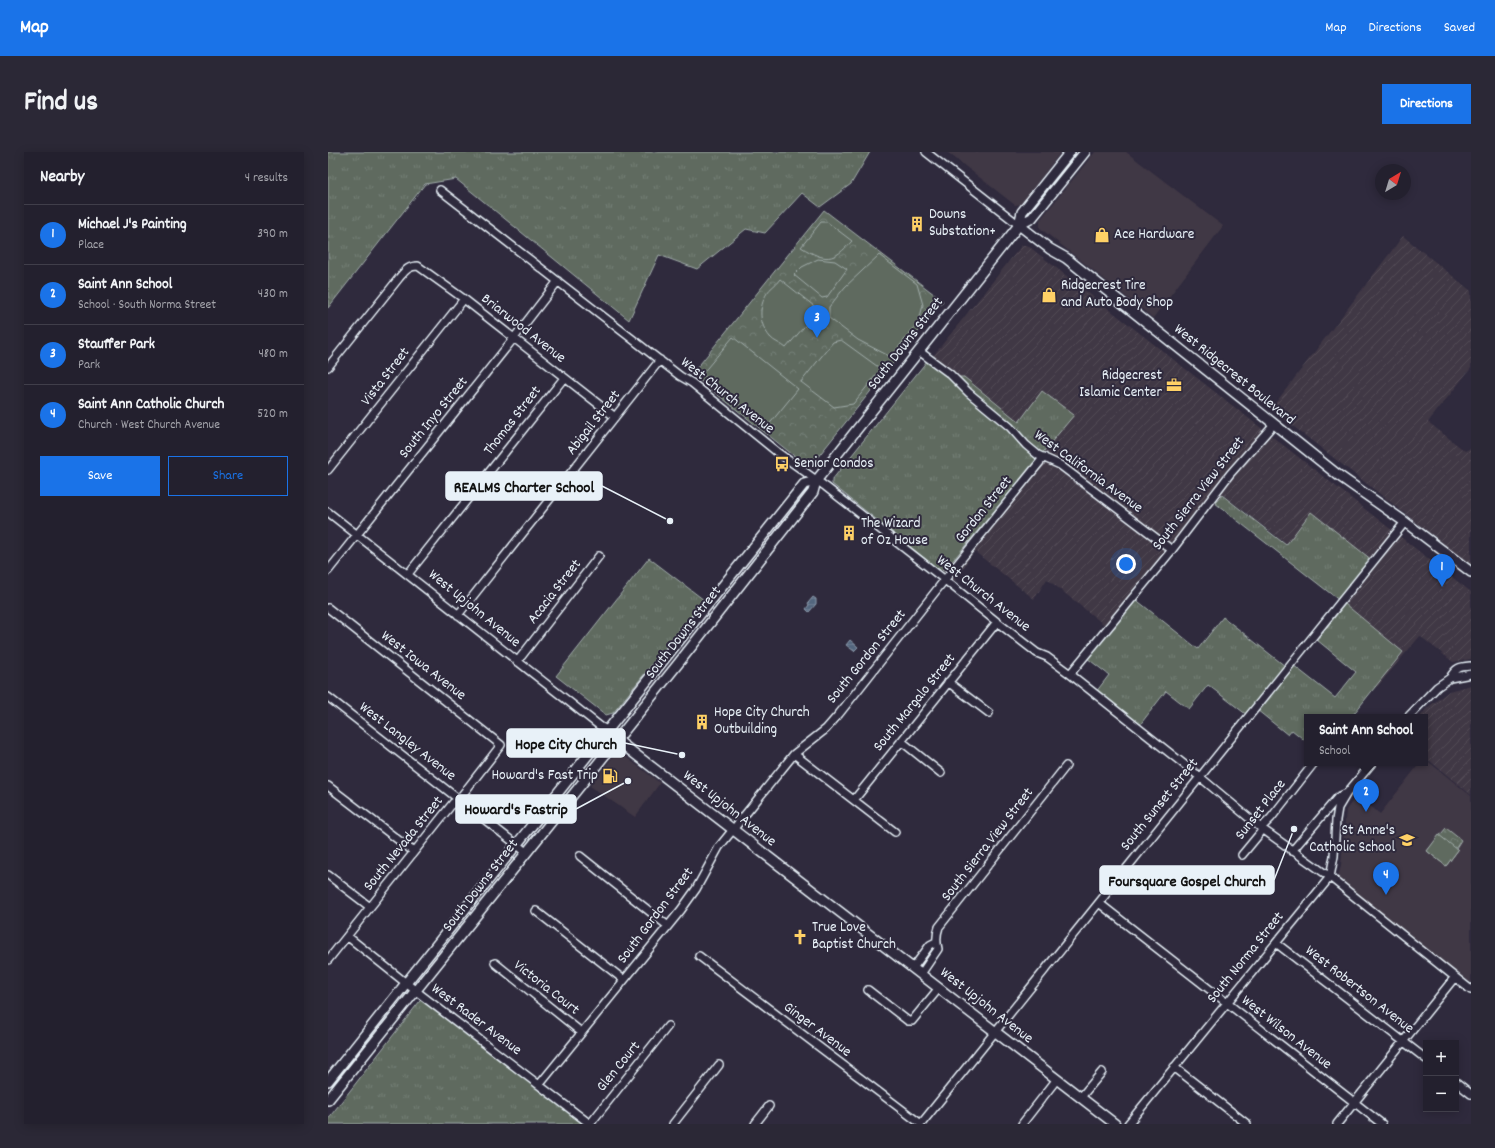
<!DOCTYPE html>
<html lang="en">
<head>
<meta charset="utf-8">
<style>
  :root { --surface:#23202e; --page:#2b2836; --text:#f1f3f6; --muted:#a3a3aa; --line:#403e4a; --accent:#1a73e8 }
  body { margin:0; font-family:Dekko,sans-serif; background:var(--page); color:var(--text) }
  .controls { position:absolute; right:12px; bottom:12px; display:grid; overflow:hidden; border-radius:0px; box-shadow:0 2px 10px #0003 }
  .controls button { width:36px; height:36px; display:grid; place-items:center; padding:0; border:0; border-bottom:1px solid var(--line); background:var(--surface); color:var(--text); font:20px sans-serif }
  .compass { position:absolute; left:1047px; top:12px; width:36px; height:36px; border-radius:50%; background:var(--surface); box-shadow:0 2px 10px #0003; rotate:38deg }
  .you { position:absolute; left:798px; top:412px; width:14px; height:14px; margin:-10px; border:3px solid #fff; border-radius:50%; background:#1a73e8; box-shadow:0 0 0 6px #1a73e833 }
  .badge { display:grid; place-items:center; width:26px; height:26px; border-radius:50%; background:var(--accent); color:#fff; font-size:13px; font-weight:700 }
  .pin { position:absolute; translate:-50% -33px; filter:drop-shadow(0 1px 2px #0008) }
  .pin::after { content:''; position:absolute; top:21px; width:14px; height:12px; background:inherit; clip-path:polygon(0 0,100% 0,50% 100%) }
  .popup { position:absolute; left:976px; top:562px; width:124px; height:52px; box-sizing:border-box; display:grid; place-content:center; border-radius:0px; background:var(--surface); filter:drop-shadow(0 1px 3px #0005); font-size:13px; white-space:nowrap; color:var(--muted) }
  .popup b { font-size:15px; color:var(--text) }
  .popup::after { content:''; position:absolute; left:50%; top:100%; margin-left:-8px; border:8px solid transparent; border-top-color:var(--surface) }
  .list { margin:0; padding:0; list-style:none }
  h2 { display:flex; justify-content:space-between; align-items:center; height:52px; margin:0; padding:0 16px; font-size:17px }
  h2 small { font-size:13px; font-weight:400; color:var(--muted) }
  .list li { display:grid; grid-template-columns:26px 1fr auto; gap:12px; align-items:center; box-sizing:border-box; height:60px; padding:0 16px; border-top:1px solid var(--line) }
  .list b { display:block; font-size:15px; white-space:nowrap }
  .list p { margin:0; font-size:13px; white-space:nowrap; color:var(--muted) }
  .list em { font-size:13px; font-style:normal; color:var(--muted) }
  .actions { display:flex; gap:8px; padding:12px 16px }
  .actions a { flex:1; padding:9px 0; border:1px solid var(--accent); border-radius:0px; text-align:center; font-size:14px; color:var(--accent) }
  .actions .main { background:var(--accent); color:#fff }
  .map { position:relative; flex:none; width:1143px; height:972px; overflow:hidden; border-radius:0px }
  header { display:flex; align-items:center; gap:24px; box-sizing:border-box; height:56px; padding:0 20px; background:var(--accent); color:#fff }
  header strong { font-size:19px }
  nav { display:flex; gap:22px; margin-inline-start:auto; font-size:14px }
  .intro { display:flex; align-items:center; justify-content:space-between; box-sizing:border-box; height:96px; padding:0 24px }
  h1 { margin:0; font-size:28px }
  .button { padding:10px 18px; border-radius:0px; background:var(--accent); color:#fff; font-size:14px; font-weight:700 }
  main { display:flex; gap:24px; padding:0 24px }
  aside { flex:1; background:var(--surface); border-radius:0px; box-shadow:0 2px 10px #0003 }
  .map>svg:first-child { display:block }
  .built { fill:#413845 }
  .industrial { fill:url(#industrial-furrows) }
  .grass { fill:url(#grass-tufts); stroke:#a3aeac }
  .park { fill:url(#park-crowns); stroke:#a3aeac }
  .garden { fill:#5e6a5f; stroke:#a3aeac }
  .water { fill:url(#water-rules); stroke:#8f9eaf }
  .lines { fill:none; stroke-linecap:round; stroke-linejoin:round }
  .minor-casing { stroke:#e8f1f8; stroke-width:10 }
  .major-casing { stroke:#e8f1f8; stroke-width:12 }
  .minor { stroke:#2f2a3d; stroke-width:7 }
  .major { stroke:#2f2a3d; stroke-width:9 }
  .labels { text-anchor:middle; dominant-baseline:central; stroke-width:4; stroke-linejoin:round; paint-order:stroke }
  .poi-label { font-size:15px; fill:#e8f1f8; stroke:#2f2a3d; text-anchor:start }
  .street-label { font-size:15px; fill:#e8f1f8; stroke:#2f2a3d }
  .leader { fill:none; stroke:#e8f1f8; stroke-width:1.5 }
  .callout-dot { fill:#e8f1f8; stroke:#2f2a3d; stroke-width:1.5 }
  .callout { fill:#e8f1f8; stroke:#e8f1f8; stroke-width:1.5 }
  .callout-label { font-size:16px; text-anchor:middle; font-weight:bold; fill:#111 }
</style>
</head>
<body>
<header>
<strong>Map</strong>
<nav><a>Map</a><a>Directions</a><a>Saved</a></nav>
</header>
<div class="intro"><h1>Find us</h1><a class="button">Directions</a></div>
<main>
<aside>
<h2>Nearby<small>4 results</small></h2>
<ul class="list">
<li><span class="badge">1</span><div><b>Michael J's Painting</b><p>Place</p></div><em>390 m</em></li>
<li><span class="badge">2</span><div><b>Saint Ann School</b><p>School · South Norma Street</p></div><em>430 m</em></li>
<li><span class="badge">3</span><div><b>Stauffer Park</b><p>Park</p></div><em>480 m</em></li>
<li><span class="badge">4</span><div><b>Saint Ann Catholic Church</b><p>Church · West Church Avenue</p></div><em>520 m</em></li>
</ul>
<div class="actions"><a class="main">Save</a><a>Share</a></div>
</aside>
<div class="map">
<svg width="1143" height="972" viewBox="0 0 1143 972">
  <defs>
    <pattern id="industrial-furrows" width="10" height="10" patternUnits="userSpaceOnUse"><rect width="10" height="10" fill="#413845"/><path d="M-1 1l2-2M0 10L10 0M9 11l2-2" fill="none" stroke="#534c57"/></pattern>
    <pattern id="grass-tufts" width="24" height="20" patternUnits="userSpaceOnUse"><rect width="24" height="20" fill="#5e6a5f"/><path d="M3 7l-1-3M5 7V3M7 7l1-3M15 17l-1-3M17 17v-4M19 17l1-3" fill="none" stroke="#758077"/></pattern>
    <pattern id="park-crowns" width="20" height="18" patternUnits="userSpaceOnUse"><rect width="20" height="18" fill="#5e6a5f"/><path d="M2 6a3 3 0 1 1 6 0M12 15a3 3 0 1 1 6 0" fill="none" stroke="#758077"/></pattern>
    <pattern id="water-rules" width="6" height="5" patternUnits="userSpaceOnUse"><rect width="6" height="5" fill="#53667e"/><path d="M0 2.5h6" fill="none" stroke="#6c7c91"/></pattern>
  </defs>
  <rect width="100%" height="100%" fill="#2f2a3d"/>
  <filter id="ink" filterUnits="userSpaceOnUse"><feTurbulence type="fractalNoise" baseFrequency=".025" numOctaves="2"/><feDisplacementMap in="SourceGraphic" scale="8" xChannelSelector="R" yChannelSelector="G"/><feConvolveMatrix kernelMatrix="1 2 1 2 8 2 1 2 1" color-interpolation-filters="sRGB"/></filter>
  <g filter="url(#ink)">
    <path class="built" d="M 619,0 L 733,0 L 693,52 L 687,53 Z
      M 767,0 L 798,0 L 895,74 L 825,166 L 712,76 L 712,68 Z
      M 287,602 L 294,602 L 332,631 L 307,665 L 262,634 Z
      M 1097,607 L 1143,644 L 1143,831 L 1098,797 L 1010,725 L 1013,714 L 1018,658 L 1029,643 L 1052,662 L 1092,611 L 1097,611 Z"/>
    <path class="industrial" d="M 1075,84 L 1143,139 L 1143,216 L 1100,270 L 1137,299 L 1143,296 L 1143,413 L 943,257 Z
      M 694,93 L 699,93 L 1143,440 L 1143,507 L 1125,510 L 1092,484 L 1049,535 L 989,488 L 1024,443 L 894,342 L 784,479 L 719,427 L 706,447 L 646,399 L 627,429 L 506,334 L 505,329 Z
      M 1143,533 L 1143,643 L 1097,605 L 1097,565 L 1092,565 L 1098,557 L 1121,539 Z"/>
    <path class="grass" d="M 0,0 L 542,0 L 523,32 L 492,55 L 474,41 L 437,81 L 418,77 L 369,117 L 331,103 L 301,168 L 128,27 L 97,32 L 0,156 Z
      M 599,209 L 627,225 L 636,225 L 691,270 L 714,239 L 746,263 L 617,418 L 610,417 L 504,332 L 504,328 Z
      M 894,343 L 958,393 L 983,360 L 1044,408 L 1012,449 L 887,351 Z
      M 321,406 L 376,448 L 285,561 L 278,563 L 228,524 Z
      M 806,446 L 870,497 L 895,465 L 957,514 L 919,563 L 880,533 L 861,557 L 838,539 L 811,574 L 768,540 L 781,523 L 759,506 Z
      M 1017,452 L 1075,500 L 1024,564 L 1025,565 L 979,565 L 979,590 L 964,578 L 960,583 L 929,558 L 965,513 L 1007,546 L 1028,520 L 989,488 Z
      M 95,845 L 259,972 L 0,972 L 0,967 Z"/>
    <path class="park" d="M 496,58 L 615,149 L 485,311 L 475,311 L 364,222 Z
      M 1118,676 L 1133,688 L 1128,696 L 1130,698 L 1118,714 L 1099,699 Z"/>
    <path class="garden" d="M 493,70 L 499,70 L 524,89 C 505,110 498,110 473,95 Z
      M 551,103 L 589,132 L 595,153 L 591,169 L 563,205 L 530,188 L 501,166 L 501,155 L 517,135 Z
      M 490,107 L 507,109 L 519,117 L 499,145 L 494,146 L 466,123 L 474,115 Z
      M 452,127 L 486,154 L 487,162 L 458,196 C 454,192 446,190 442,185 C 431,172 430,156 439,141 C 442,136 448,133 452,127 Z
      M 405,185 L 470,237 L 439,275 L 374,222 Z
      M 513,188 L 553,217 L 525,252 L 506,255 L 473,230 L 505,190 Z
      M 1111,683 L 1130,698 L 1118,714 L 1099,699 Z"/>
    <path class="water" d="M 485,445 L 488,447 L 488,452 L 481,460 L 478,457 L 481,453 L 480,451 Z
      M 522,488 L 530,495 L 526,499 L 518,493 Z"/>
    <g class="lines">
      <g class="minor-casing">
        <path id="minor" d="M 598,0 L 691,73
          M 112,38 L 352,224 L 364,231 L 449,300 L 498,335 L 617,428 L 669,470 L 709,501 L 719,505 L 742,522 L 872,625 L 933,676 L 1002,725 L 1143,838
          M 591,199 L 622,222 L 641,241 L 682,275 L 698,293 L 710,303 L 732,313 L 844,398
          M 0,215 L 71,126 C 77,119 80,114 90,114 L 136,147 L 287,265
          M 0,318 L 136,147
          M 0,360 L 273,575 L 279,578
          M 0,419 L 186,186 L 230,129
          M 80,422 L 236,226
          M 0,456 L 173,593 L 131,647 L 125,651 L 0,808
          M 130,463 L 332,208
          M 189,510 L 271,404
          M 742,522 L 844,398 L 902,322 L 946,272
          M 1122,526 C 1128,515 1132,515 1143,514
          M 620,530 L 661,561
          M 0,545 L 198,700
          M 1080,565 L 1109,535 L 1122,526 L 1143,522
          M 573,589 L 613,621
          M 466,602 L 567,680
          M 0,634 L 86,700
          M 526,648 L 669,470
          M 964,699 L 1010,645 L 1019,641
          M 914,703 L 933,680 L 933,676 L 943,666 L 986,611
          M 252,704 L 340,774
          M 0,723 L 42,755
          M 771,751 L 1054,972
          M 208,759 L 296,828
          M 19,784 L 88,839 L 262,972
          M 948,791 L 1098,907
          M 371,804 L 593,972
          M 167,811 L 253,880
          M 585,816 L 602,793 L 608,790
          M 593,822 L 610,797 C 608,789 608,783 611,775 L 738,614
          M 540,838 L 580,869 L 584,869 L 611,836
          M 846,915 L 919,972
          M 1128,930 L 1143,942
          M 212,932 L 353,758 L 368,737 L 391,695 L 466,602 L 498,577 L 511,562 L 622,421 L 716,305
          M 753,945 L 774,920
          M 262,972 L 340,874
          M 345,972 L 391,913
          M 427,972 L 441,954
          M 593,972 L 1077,370
          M 694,972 L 729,927
          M 800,972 L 1002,725 L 1006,704 L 1008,668 L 1010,656 L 1019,641 L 1044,611
          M 1009,972 L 1127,825"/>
      </g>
      <g class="major-casing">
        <path id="major" d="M 691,73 L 722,97 L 738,106 L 773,134 L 1010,323 L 1077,370 L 1143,420
          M 691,73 L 694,60 L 742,0
          M 285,583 L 294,592 L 787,972
          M 0,929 L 476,332 L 488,329
          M 0,948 L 349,513 L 485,340 L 488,329 L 691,73 L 704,66 L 757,0"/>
      </g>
      <use href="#minor" class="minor"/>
      <use href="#major" class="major"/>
    </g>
  </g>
  <defs>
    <g id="building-bare" transform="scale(1.2)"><path d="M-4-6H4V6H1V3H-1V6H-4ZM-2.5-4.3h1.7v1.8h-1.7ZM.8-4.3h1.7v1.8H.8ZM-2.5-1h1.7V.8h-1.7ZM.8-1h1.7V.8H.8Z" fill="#ffd166" stroke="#2f2a3d" stroke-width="2.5" paint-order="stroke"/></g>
    <g id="shop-bare" transform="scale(1.2)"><path d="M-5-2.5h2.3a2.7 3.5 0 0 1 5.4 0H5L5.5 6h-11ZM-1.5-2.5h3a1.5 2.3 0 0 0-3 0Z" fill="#ffd166" stroke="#2f2a3d" stroke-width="2.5" paint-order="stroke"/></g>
    <g id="office-bare" transform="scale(1.2)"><path d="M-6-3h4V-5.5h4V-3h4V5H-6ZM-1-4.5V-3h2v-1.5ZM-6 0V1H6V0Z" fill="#ffd166" stroke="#2f2a3d" stroke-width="2.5" paint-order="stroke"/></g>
    <g id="bus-bare" transform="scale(1.2)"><path d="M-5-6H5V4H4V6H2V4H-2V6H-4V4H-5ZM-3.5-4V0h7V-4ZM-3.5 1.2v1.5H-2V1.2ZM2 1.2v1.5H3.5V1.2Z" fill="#ffd166" stroke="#2f2a3d" stroke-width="2.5" paint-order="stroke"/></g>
    <g id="fuel-bare" transform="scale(1.2)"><path d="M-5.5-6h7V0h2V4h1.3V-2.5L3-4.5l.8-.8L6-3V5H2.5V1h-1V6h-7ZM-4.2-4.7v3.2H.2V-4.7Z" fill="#ffd166" stroke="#2f2a3d" stroke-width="2.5" paint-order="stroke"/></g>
    <g id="school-bare" transform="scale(1.2)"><path d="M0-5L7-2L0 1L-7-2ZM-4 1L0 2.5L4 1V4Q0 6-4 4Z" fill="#ffd166" stroke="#2f2a3d" stroke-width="2.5" paint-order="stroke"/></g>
    <g id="church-bare" transform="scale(1.2)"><path d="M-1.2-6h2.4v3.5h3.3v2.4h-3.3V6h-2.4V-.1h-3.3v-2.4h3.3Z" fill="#ffd166" stroke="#2f2a3d" stroke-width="2.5" paint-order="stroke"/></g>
  </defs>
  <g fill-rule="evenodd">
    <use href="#building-bare" x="589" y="72"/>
    <use href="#shop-bare" x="774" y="83"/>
    <use href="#shop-bare" x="721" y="143"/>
    <use href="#office-bare" x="846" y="233"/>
    <use href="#bus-bare" x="454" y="312"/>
    <use href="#building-bare" x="521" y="381"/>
    <use href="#building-bare" x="374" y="570"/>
    <use href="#fuel-bare" x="282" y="624"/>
    <use href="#school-bare" x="1079" y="688"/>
    <use href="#church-bare" x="472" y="785"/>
  </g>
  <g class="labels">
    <g class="poi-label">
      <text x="601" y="63">Downs<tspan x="601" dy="17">Substation+</tspan></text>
      <text x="786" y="83">Ace Hardware</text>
      <text x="733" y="134">Ridgecrest Tire<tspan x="733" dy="17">and Auto Body Shop</tspan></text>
      <text x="834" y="224" text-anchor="end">Ridgecrest<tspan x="834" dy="17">Islamic Center</tspan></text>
      <text x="466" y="312">Senior Condos</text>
      <text x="533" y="372">The Wizard<tspan x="533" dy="17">of Oz House</tspan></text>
      <text x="386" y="561">Hope City Church<tspan x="386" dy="17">Outbuilding</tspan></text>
      <text x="270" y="624" text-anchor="end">Howard's Fast Trip</text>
      <text x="1067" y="679" text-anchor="end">St Anne's<tspan x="1067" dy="17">Catholic School</tspan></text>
      <text x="484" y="776">True Love<tspan x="484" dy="17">Baptist Church</tspan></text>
    </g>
    <g class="street-label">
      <text transform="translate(195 177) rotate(38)">Briarwood Avenue</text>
      <text transform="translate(578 192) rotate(-52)">South Downs Street</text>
      <text transform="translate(906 223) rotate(39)">West Ridgecrest Boulevard</text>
      <text transform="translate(58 225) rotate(-52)">Vista Street</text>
      <text transform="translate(399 244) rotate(38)">West Church Avenue</text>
      <text transform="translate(106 266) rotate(-51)">South Inyo Street</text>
      <text transform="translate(185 269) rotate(-52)">Thomas Street</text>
      <text transform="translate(266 271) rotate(-52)">Abigail Street</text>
      <text transform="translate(760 320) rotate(36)">West California Avenue</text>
      <text transform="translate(871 342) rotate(-52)">South Sierra View Street</text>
      <text transform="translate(656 358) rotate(-51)">Gordon Street</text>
      <text transform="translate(227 440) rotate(-52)">Acacia Street</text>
      <text transform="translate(655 442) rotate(38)">West Church Avenue</text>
      <text transform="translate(146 457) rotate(39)">West Upjohn Avenue</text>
      <text transform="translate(356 481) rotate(-52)">South Downs Street</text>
      <text transform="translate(539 505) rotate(-51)">South Gordon Street</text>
      <text transform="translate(95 514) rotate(38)">West Iowa Avenue</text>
      <text transform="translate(587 551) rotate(-51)">South Margalo Street</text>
      <text transform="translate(79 590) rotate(38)">West Langley Avenue</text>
      <text transform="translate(832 653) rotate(-51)">South Sunset Street</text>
      <text transform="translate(401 657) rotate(38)">West Upjohn Avenue</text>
      <text transform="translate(933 658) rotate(-52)">Sunset Place</text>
      <text transform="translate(76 692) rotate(-51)">South Nevada Street</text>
      <text transform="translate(660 693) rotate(-52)">South Sierra View Street</text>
      <text transform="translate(153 734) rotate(-52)">South Downs Street</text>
      <text transform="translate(328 764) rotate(-53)">South Gordon Street</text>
      <text transform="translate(918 806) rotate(-51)">South Norma Street</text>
      <text transform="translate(218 836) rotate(38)">Victoria Court</text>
      <text transform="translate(1031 838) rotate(38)">West Robertson Avenue</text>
      <text transform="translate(658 854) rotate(38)">West Upjohn Avenue</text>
      <text transform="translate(148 868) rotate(37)">West Rader Avenue</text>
      <text transform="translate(489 878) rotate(37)">Ginger Avenue</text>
      <text transform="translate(958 881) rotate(38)">West Wilson Avenue</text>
      <text transform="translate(291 915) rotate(-51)">Glen Court</text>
    </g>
  </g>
  <path class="leader" d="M342 369L274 334M354 603L297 591M300 629L248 657M966 677L946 728"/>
  <g class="callout-dot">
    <circle cx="342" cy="369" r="4"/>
    <circle cx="354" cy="603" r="4"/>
    <circle cx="300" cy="629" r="4"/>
    <circle cx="966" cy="677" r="4"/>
  </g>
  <g class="callout">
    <rect x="118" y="320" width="156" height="28" rx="4"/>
    <rect x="179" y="577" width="118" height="28" rx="4"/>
    <rect x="128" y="643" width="120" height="28" rx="4"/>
    <rect x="772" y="714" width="174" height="28" rx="4"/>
  </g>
  <g class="callout-label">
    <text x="196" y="340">REALMS Charter School</text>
    <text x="238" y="597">Hope City Church</text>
    <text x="188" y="662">Howard's Fastrip</text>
    <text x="859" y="734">Foursquare Gospel Church</text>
  </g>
</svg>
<div class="controls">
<button>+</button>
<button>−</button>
</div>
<svg class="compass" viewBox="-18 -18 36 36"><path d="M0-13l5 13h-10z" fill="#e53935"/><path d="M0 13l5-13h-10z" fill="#a3a3aa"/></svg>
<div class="you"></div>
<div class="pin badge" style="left:1114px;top:435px">1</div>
<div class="pin badge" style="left:1038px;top:660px">2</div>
<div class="popup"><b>Saint Ann School</b>School</div>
<div class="pin badge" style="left:489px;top:186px">3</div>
<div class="pin badge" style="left:1058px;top:743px">4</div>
</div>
</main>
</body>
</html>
